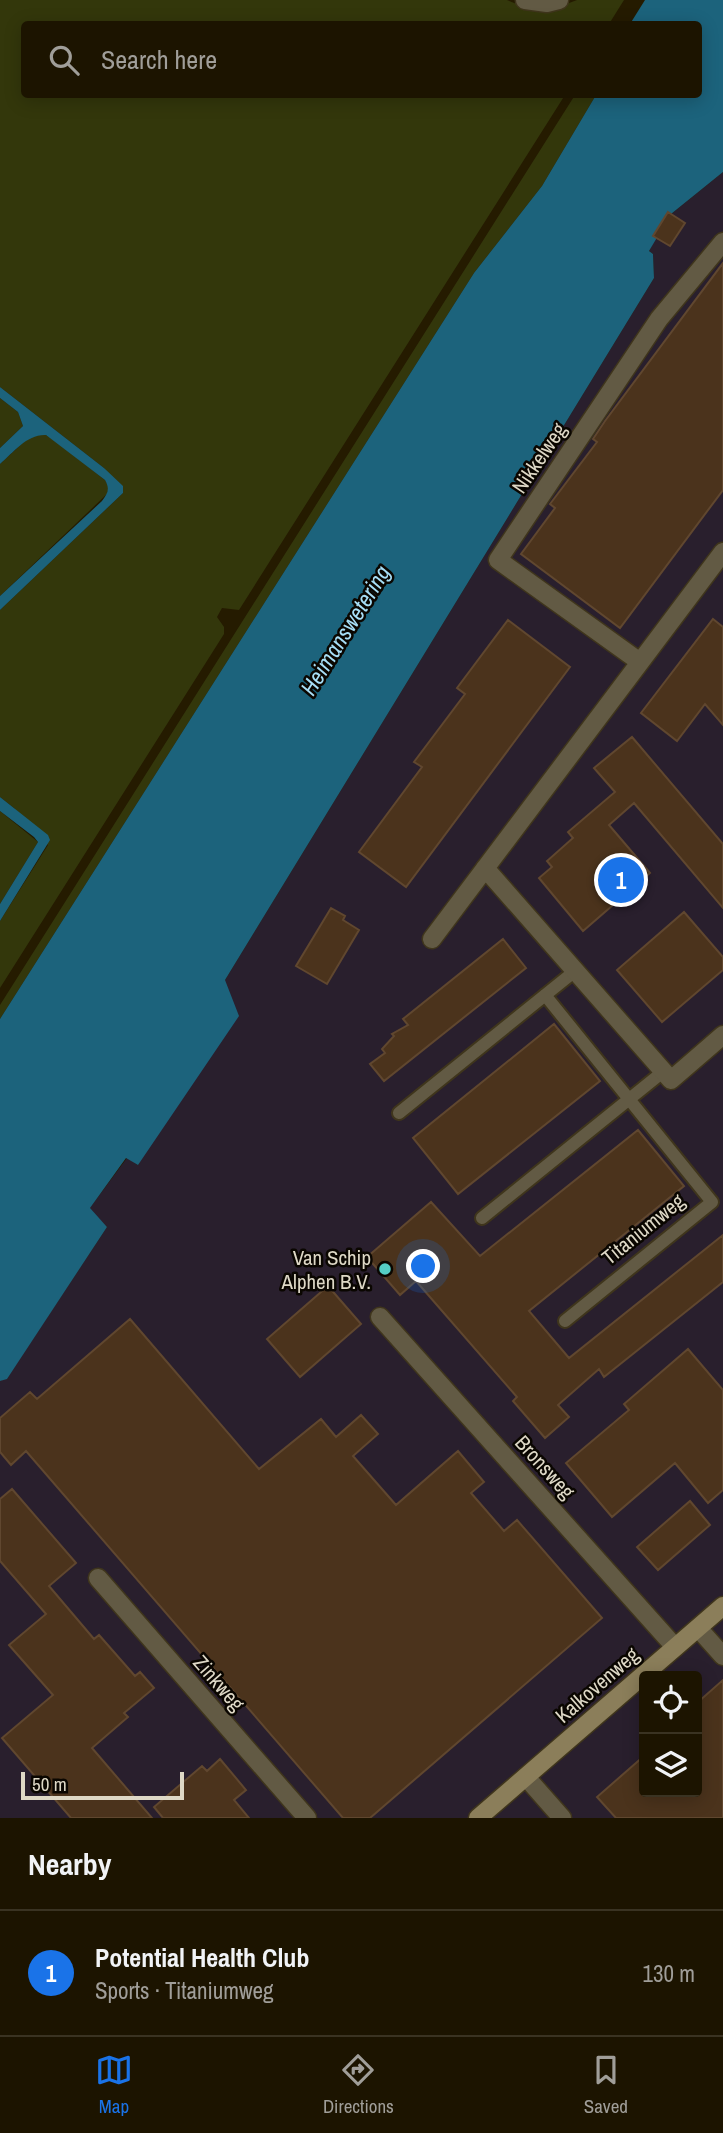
<!DOCTYPE html>
<html lang="en">
<head>
<meta charset="utf-8">
<style>
  :root { --surface:#1c1400; --page:#251d0a; --text:#f1f3f6; --muted:#a09e99; --line:#3a3322; --accent:#1a73e8 }
  body { margin:0; font-family:"Archivo Narrow",sans-serif; background:var(--page); color:var(--text) }
  .controls { position:absolute; right:21px; bottom:21px; display:grid; overflow:hidden; border-radius:7px; box-shadow:0 4px 18px #0003 }
  .controls button { width:63px; height:63px; display:grid; place-items:center; padding:0; border:0; border-bottom:2px solid var(--line); background:var(--surface); color:var(--text); font:35px sans-serif }
  .scale { position:absolute; left:21px; bottom:18px; width:163px; box-sizing:border-box; padding-left:7px; border:4px solid #ded8c6; border-top:0; font-size:19px; line-height:24px; white-space:nowrap; color:#ded8c6; -webkit-text-stroke:5px #0a0600; paint-order:stroke }
  .you { position:absolute; left:424px; top:1267px; width:24px; height:24px; margin:-18px; border:5px solid #fff; border-radius:50%; background:#1a73e8; box-shadow:0 0 0 10px #1a73e833 }
  .badge { display:grid; place-items:center; width:46px; height:46px; border-radius:50%; background:var(--accent); color:#fff; font-size:23px; font-weight:700 }
  .pin { position:absolute; translate:-50% -50%; border:4px solid #fff; box-shadow:0 2px 7px #0006 }
  .list { margin:0; padding:0; list-style:none }
  h2 { display:flex; justify-content:space-between; align-items:center; height:91px; margin:0; padding:0 28px; font-size:30px }
  h2 small { font-size:23px; font-weight:400; color:var(--muted) }
  .list li { display:grid; grid-template-columns:46px 1fr auto; gap:21px; align-items:center; box-sizing:border-box; height:126px; padding:0 28px; border-top:2px solid var(--line) }
  .list b { display:block; font-size:26px; white-space:nowrap }
  .list p { margin:0; font-size:23px; white-space:nowrap; color:var(--muted) }
  .list em { font-size:23px; font-style:normal; color:var(--muted) }
  .icon { flex:none; width:38px; height:38px; fill:none; stroke:currentColor; stroke-width:2; stroke-linecap:round; stroke-linejoin:round }
  .map { position:relative; flex:none; width:723px; height:1818px; overflow:hidden }
  .search { position:absolute; background:var(--surface); box-shadow:0 4px 18px #0003; left:21px; right:21px; top:21px; height:77px; display:flex; align-items:center; gap:18px; box-sizing:border-box; padding:0 24px; border-radius:7px; color:var(--muted); font-size:26px }
  .sheet { height:217px; background:var(--surface) }
  nav { display:flex; justify-content:space-around; align-items:center; box-sizing:border-box; height:98px; border-top:2px solid var(--line); background:var(--surface); font-size:19px; color:var(--muted) }
  nav a { display:grid; justify-items:center; gap:4px }
  nav .on { color:var(--accent) }
  .map>svg:first-child { display:block }
  .industrial { fill:#291f2d; fill-rule:evenodd }
  .green { fill:#33370b }
  .water { fill:#1c637c }
  .building { fill:#4b331c; stroke:#60472f; stroke-width:2 }
  .lines { fill:none; stroke-linecap:round; stroke-linejoin:round }
  .lane-casing { stroke:#3f351c; stroke-width:16 }
  .street-casing { stroke:#3f351c; stroke-width:21 }
  .secondary-casing { stroke:#3f351c; stroke-width:21 }
  .lane { stroke:#625a44; stroke-width:12 }
  .street { stroke:#625a44; stroke-width:18 }
  .secondary { stroke:#8b7e5a; stroke-width:18 }
  .poi-dot { fill:#55cec5; stroke:#0a0600; stroke-width:2.5 }
  .labels { text-anchor:middle; dominant-baseline:central; stroke-width:5; stroke-linejoin:round; paint-order:stroke }
  .street-label { font-size:21px; fill:#ded8c6; stroke:#0a0600 }
  .poi-label { font-size:21px; fill:#ded8c6; stroke:#0a0600; text-anchor:end }
  .water-label { font-size:23px; font-style:italic; fill:#a7def6; stroke:#0a0600 }
</style>
</head>
<body>
<div class="map">
<svg width="723" height="1818" viewBox="0 0 723 1818">
  <rect width="100%" height="100%" fill="#251b00"/>
  <path class="industrial" d="M 723,172 L 723,1818 L 0,1818 L 0,1381 L 7,1378 L 107,1227 L 89,1209 L 127,1158 L 138,1165 L 225,980 L 654,278 L 653,254 L 649,251 L 668,212 L 671,214 ZM 644,1676 L 697,1676 L 697,1792 L 644,1792 Z"/>
  <path class="green" d="M 0,0 L 507,0 L 519,5 L 556,8 L 577,0 L 624,0 L 609,24 L 24,24 L 24,94 L 565,95 L 239,610 L 222,608 L 217,617 L 224,627 L 224,634 L 0,988 L 0,921 L 48,845 L 14,808 L 0,797 L 0,610 L 123,493 L 104,468 L 0,387 Z
    M 575,95 L 596,95 L 542,186 L 474,273 L 0,1019 L 0,1005 Z
    M 0,398 L 18,412 L 23,426 L 0,448 Z
    M 36,435 L 46,435 L 54,440 L 105,480 L 109,487 L 107,494 L 0,596 L 0,464 L 27,439 Z
    M 0,811 L 38,842 L 0,904 Z"/>
  <path class="water" d="M 645,0 L 723,0 L 723,172 L 671,214 L 649,251 L 653,254 L 654,278 L 225,980 L 239,1016 L 138,1165 L 126,1158 L 90,1208 L 107,1227 L 7,1379 L 0,1381 L 0,1019 L 474,273 L 542,186 L 596,95 L 698,94 L 698,24 L 630,24 Z
    M 0,387 L 104,468 L 123,486 L 123,493 L 0,610 L 0,596 L 102,501 C 108,493 110,489 105,480 L 46,435 C 27,434 14,452 0,464 L 0,448 L 23,426 L 18,412 L 0,398 Z
    M 0,797 L 48,835 L 50,840 L 0,921 L 0,904 L 38,842 L 34,837 L 0,811 Z"/>
  <path class="building" d="M 668,212 L 685,223 L 670,246 L 653,236 Z
    M 723,263 L 723,490 L 620,628 L 521,554 L 555,508 L 550,504 L 597,442 L 593,439 L 605,421 Z
    M 713,619 L 723,627 L 723,725 L 705,704 L 677,741 L 641,713 Z
    M 508,620 L 570,667 L 406,887 L 359,852 L 422,767 L 414,762 L 465,694 L 457,688 Z
    M 632,737 L 723,844 L 723,908 L 634,803 L 609,825 L 650,873 L 583,931 L 539,878 L 552,867 L 547,861 L 573,838 L 568,832 L 615,792 L 594,768 Z
    M 331,908 L 345,916 L 343,920 L 359,930 L 327,984 L 296,966 Z
    M 684,912 L 723,957 L 723,970 L 662,1022 L 617,970 Z
    M 503,939 L 526,968 L 384,1081 L 370,1064 L 385,1053 L 382,1049 L 394,1036 L 392,1034 L 408,1025 L 403,1019 Z
    M 554,1024 L 600,1081 L 458,1194 L 413,1138 Z
    M 638,1130 L 684,1186 L 529,1311 L 569,1358 L 723,1235 L 723,1282 L 604,1377 L 599,1369 L 558,1405 L 569,1417 L 545,1438 L 513,1401 L 517,1397 L 416,1281 L 400,1295 L 367,1257 L 431,1202 L 480,1256 Z
    M 328,1286 L 361,1324 L 300,1377 L 267,1339 Z
    M 130,1319 L 259,1469 L 321,1419 L 336,1437 L 361,1415 L 378,1434 L 353,1456 L 396,1505 L 458,1451 L 484,1482 L 471,1493 L 504,1531 L 517,1520 L 602,1618 L 370,1818 L 343,1818 L 26,1451 L 11,1465 L 0,1452 L 0,1418 L 30,1392 L 37,1399 Z
    M 688,1349 L 723,1390 L 723,1490 L 708,1503 L 675,1463 L 612,1517 L 566,1463 L 629,1410 L 624,1404 Z
    M 12,1489 L 76,1563 L 49,1586 L 94,1639 L 99,1635 L 135,1676 L 140,1672 L 154,1688 L 124,1713 L 128,1717 L 92,1748 L 152,1818 L 71,1818 L 2,1738 L 53,1695 L 9,1645 L 46,1614 L 0,1561 L 0,1499 Z
    M 690,1501 L 710,1525 L 658,1570 L 637,1547 Z
    M 723,1680 L 723,1818 L 616,1818 L 597,1797 L 644,1756 L 644,1792 L 697,1792 L 697,1703 Z
    M 220,1759 L 246,1790 L 234,1800 L 249,1818 L 163,1818 L 154,1807 L 202,1766 L 207,1771 Z"/>
  <g class="lines">
    <g class="lane-casing">
      <path id="lane" d="M 545,995 L 712,1202 L 565,1321
        M 399,1113 L 575,971
        M 482,1218 L 664,1071"/>
    </g>
    <g class="street-casing">
      <path id="street" d="M 525,0 L 547,3 L 559,0
        M 640,662 L 498,560 L 659,319 L 723,242
        M 485,868 L 671,1080 L 723,1035
        M 432,939 L 723,552
        M 380,1317 L 675,1647
        M 98,1578 L 307,1818
        M 698,1628 L 723,1656
        M 526,1777 L 562,1818"/>
    </g>
    <g class="secondary-casing">
      <path id="secondary" d="M 478,1818 L 723,1606"/>
    </g>
    <use href="#lane" class="lane"/>
    <use href="#street" class="street"/>
    <use href="#secondary" class="secondary"/>
  </g>
  <circle class="poi-dot" cx="385" cy="1269" r="7"/>
  <g class="labels">
    <g class="street-label">
      <text transform="translate(539 458) rotate(-56)">Nikkelweg</text>
      <text transform="translate(643 1229) rotate(-39)">Titaniumweg</text>
      <text transform="translate(545 1467) rotate(48)">Bronsweg</text>
      <text transform="translate(219 1683) rotate(49)">Zinkweg</text>
      <text transform="translate(597 1685) rotate(-41)">Kalkovenweg</text>
    </g>
    <g class="poi-label">
      <text x="371" y="1257">Van Schip<tspan x="371" dy="24">Alphen B.V.</tspan></text>
    </g>
    <g class="water-label">
      <text transform="translate(345 630) rotate(-58)">Heimanswetering</text>
    </g>
  </g>
</svg>
<div class="controls">
<button><svg class="icon" aria-label="locate" viewBox="0 0 24 24"><circle cx="12" cy="12" r="6"/><path d="M12 2v4M12 18v4M2 12h4M18 12h4"/></svg></button>
<button><svg class="icon" aria-label="layers" viewBox="0 0 24 24"><path d="M12 4l9 5-9 5-9-5zM3 14l9 5 9-5"/></svg></button>
</div>
<div class="scale">50 m</div>
<div class="you"></div>
<div class="pin badge" style="left:621px;top:880px">1</div>
<div class="search"><svg class="icon" aria-label="search" viewBox="0 0 24 24"><circle cx="10" cy="10" r="6"/><path d="M15 15l6 6"/></svg>Search here</div>
</div>
<section class="sheet">
<h2>Nearby<small></small></h2>
<ul class="list">
<li><span class="badge">1</span><div><b>Potential Health Club</b><p>Sports · Titaniumweg</p></div><em>130 m</em></li>
</ul>
</section>
<nav>
<a class="on"><svg class="icon" aria-label="map" viewBox="0 0 24 24"><path d="M3 6l6-2 6 2 6-2v14l-6 2-6-2-6 2zM9 4v14M15 6v14"/></svg>Map</a>
<a><svg class="icon" aria-label="directions" viewBox="0 0 24 24"><path d="M12 3l9 9-9 9-9-9zM9 14v-3h6M13 9l2 2-2 2"/></svg>Directions</a>
<a><svg class="icon" aria-label="saved" viewBox="0 0 24 24"><path d="M7 4h10v16l-5-4-5 4z"/></svg>Saved</a>
</nav>
</body>
</html>
